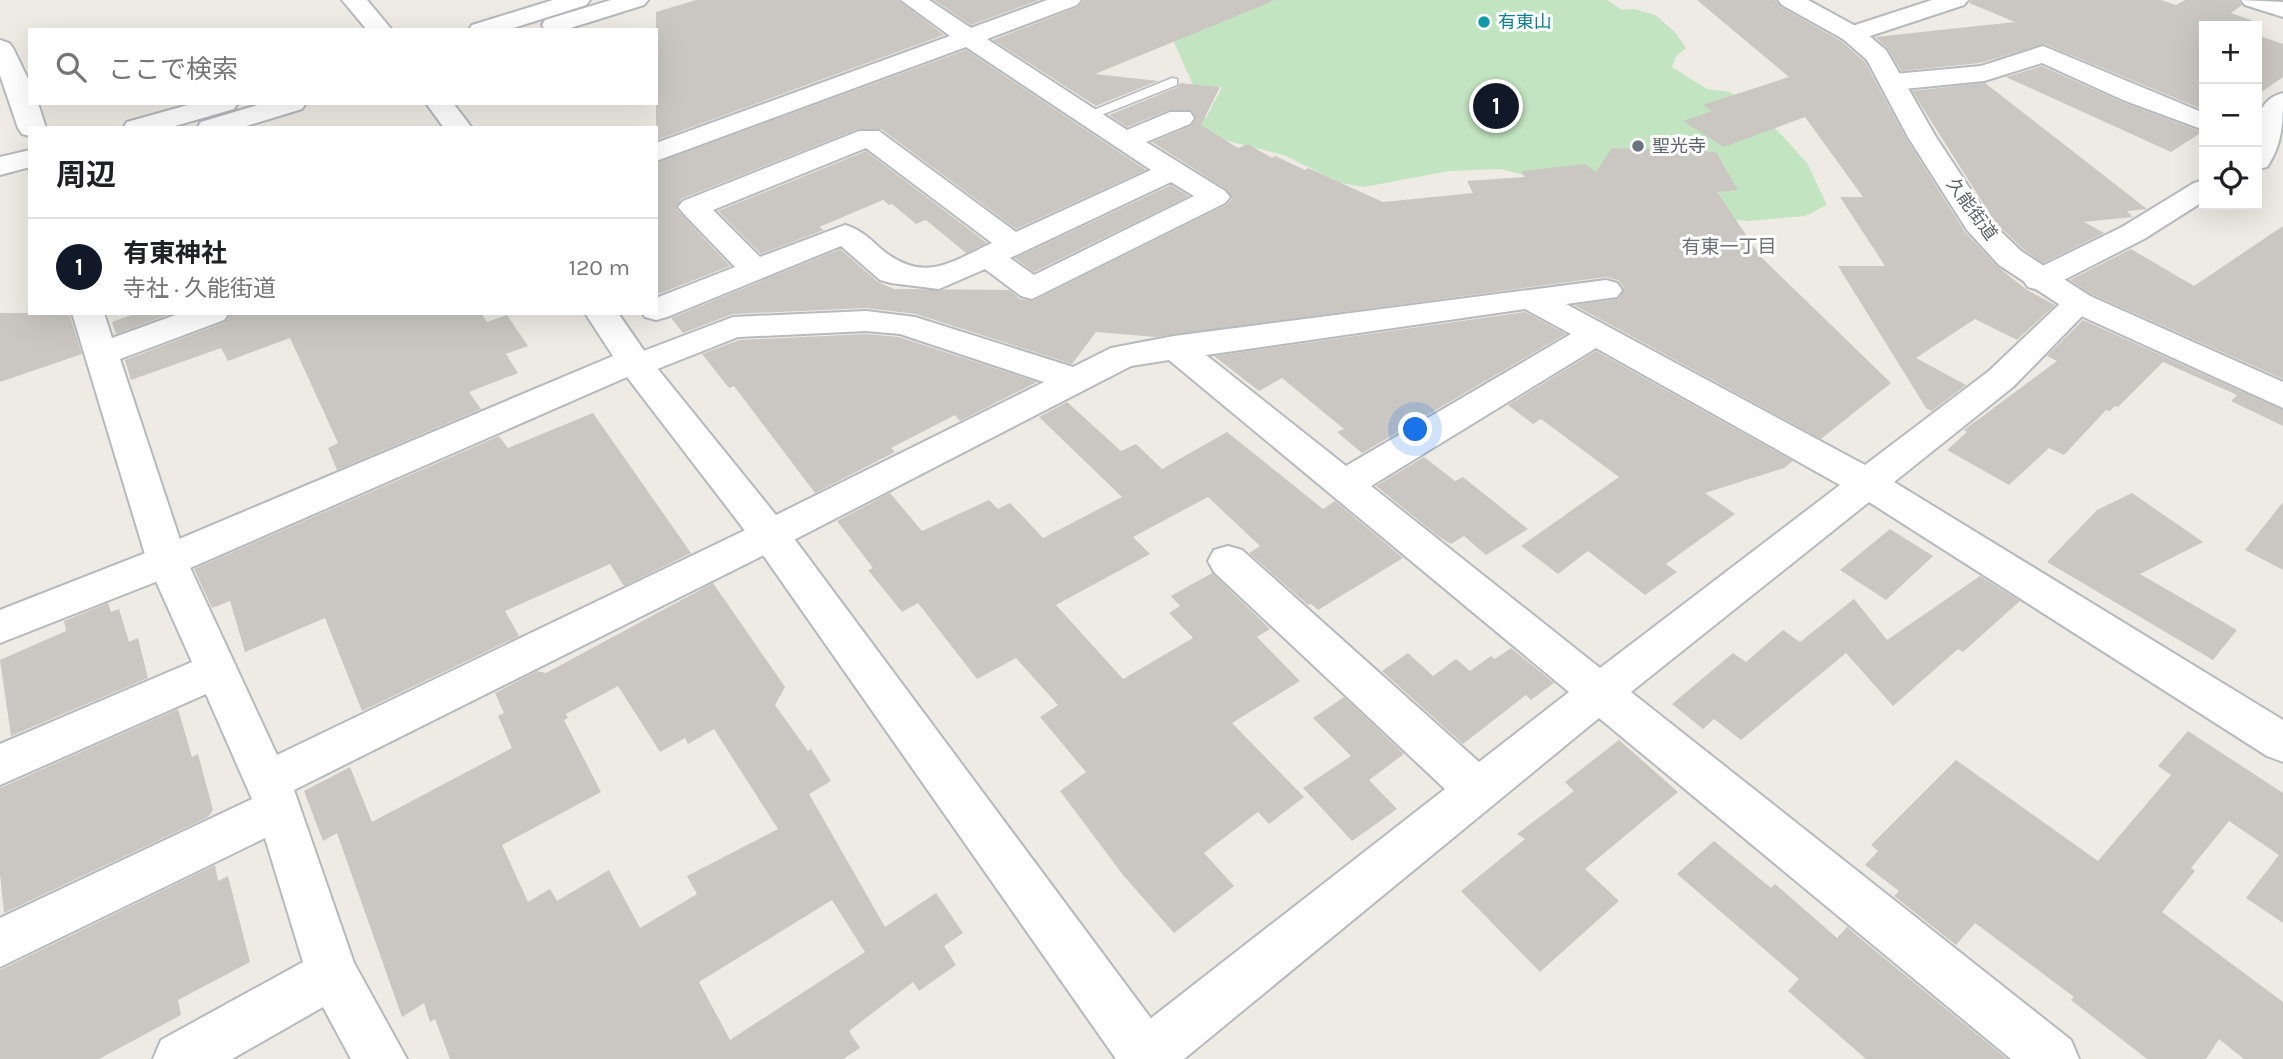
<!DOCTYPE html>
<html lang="ja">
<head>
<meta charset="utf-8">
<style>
  :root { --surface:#fff; --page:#f2f2f2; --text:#202124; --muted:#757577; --line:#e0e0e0; --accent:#111827 }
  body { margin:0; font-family:Karla,"Noto Sans JP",sans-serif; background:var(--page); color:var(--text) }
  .controls { position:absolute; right:21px; top:21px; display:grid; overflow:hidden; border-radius:0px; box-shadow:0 7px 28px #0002 }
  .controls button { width:63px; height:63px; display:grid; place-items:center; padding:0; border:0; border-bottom:2px solid var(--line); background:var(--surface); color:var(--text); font:35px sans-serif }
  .you { position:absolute; left:1416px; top:430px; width:24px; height:24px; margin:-18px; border:5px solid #fff; border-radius:50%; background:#1a73e8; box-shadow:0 0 0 10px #1a73e833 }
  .badge { display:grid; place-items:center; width:46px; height:46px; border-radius:50%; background:var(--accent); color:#fff; font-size:23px; font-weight:700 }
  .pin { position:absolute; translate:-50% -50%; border:4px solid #fff; box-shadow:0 2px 7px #0006 }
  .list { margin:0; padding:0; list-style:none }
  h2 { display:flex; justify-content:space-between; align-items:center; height:91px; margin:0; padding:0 28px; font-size:30px }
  h2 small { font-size:23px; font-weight:400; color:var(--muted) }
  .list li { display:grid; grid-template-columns:46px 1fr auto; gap:21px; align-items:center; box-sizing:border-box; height:98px; padding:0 28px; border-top:2px solid var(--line) }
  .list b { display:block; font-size:26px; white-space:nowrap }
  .list p { margin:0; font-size:23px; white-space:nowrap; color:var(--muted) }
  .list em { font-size:23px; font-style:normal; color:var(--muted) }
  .icon { flex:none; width:38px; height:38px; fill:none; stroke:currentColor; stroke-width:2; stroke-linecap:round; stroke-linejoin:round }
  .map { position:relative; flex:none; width:2283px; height:1059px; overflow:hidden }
  .search { position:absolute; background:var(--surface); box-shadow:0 7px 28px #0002; left:28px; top:28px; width:630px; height:77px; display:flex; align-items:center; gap:18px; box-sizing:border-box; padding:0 24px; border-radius:0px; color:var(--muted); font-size:26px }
  .panel { position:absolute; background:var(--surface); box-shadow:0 7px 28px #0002; left:28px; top:126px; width:630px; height:189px; border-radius:0px }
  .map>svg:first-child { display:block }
  .green { fill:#c3e4c1 }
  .building { fill:#cac7c2; fill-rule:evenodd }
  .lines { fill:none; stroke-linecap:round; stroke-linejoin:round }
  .lane-casing { stroke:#b6b9bd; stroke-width:3 }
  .street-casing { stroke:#b6b9bd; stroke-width:4 }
  .secondary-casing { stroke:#b5b8bd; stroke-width:4 }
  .lane { fill:#fff; fill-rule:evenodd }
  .street { fill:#fff; fill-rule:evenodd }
  .secondary { fill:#fff; fill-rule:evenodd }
  .culture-dot { fill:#0f9aa8; stroke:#fff; stroke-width:2.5 }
  .worship-dot { fill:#6b7280; stroke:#fff; stroke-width:2.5 }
  .labels { text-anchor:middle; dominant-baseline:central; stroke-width:6; stroke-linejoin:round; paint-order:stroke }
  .far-culture-label { font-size:18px; fill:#0d838f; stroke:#fff; text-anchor:start }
  .far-worship-label { font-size:18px; fill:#5b616d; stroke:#fff; text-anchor:start }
  .far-street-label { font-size:18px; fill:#5b5f63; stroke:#fff }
  .far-neighbourhood-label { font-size:19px; fill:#6c7175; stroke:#fff }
</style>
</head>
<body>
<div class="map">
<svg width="2283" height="1059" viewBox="0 0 2283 1059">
  <rect width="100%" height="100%" fill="#edebe3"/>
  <path class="green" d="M 1178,0 L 1607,0 L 1622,10 L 1634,9 L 1655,15 L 1675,32 L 1686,48 L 1676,56 L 1672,67 L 1707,89 L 1730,92 L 1767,119 L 1807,163 L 1827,205 L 1805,216 L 1747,221 L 1669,214 L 1501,169 L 1449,171 L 1364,187 L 1340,183 L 1284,155 L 1216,138 L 1186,118 L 1206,118 L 1222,87 L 1193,85 L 1170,33 Z"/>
  <path class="building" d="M 696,0 L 898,0 L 944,35 L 656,140 L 656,12 Z
    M 934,0 L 1039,0 L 971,25 Z
    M 1084,0 L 1273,0 L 1273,1 L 1095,74 L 1158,81 L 1096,106 L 993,40 L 1078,7 Z
    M 1697,0 L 1775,0 L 1781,7 L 1841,41 L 1865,62 L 1906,138 L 1965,232 L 1998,267 L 2027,290 L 2055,305 L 2017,340 L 1975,319 L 1916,358 L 1966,385 L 1932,411 L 1926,408 L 1838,266 L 1885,266 L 1840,197 L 1863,197 L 1805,117 L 1724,147 L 1683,121 L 1712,111 L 1703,105 L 1789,77 Z
    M 1971,0 L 2161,0 L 2176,5 L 2185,0 L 2238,0 L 2242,5 L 2231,13 L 2259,23 L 2255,26 L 2204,26 L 2204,110 L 2044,44 L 1980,63 L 1901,71 L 1888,49 L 1875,37 L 2015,22 L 1969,3 Z
    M 2257,35 L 2283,44 L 2283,77 L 2257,95 Z
    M 966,50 L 1146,170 L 1016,229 L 881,129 L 858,129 L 681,199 L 676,209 L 730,266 L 656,295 L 656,163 Z
    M 2042,66 L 2122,102 L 2202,132 L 2171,152 L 2006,77 Z
    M 1180,83 L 1220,87 L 1201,125 L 1238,148 L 1248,144 L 1272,158 L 1275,156 L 1305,170 L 1308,168 L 1383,202 L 1473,193 L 1467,181 L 1525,177 L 1521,171 L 1585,164 L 1596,172 L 1612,148 L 1716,152 L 1738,190 L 1717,192 L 1761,257 L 1891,383 L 1821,439 L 1574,305 L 1619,299 L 1624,288 L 1618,280 L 1606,277 L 1156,337 L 1096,332 L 1072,364 L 916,314 L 866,308 L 733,314 L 683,333 L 671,318 L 840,249 L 878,282 L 894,289 L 1009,290 L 1020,299 L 1033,301 L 1226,205 L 1232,199 L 1226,189 L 1152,142 L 1191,126 L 1196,119 L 1192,111 L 1169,110 L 1127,127 L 1109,115 L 1178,87 Z
    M 1985,83 L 2147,209 L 2127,211 L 2133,217 L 2084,222 L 2104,233 L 2043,263 L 2023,249 L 1995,222 L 1912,91 Z
    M 866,151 L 987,243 L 966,253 L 926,220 L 916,224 L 892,204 L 889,205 L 883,200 L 819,227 L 824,230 L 761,254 L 718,211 Z
    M 1171,185 L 1189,196 L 1034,272 L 1015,258 Z
    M 2283,226 L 2283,379 L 2091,294 L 2070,280 L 2131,249 L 2194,286 Z
    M 1525,312 L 1566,334 L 1362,453 L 1337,432 L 1344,429 L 1282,378 L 1259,391 L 1214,356 Z
    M 0,313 L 69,313 L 82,354 L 0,382 Z
    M 137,313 L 173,313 L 116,334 L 112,322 Z
    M 231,313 L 481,313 L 487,322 L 507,315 L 528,346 L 506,354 L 518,373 L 469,392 L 481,409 L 337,470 L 328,448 L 338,443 L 290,338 L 228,361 L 221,348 L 131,380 L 125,360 L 225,322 Z
    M 2083,320 L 2283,410 L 2283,426 L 2231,401 L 2237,395 L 2163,362 L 2118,407 L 2115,406 L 2110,411 L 2106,410 L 2064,455 L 2049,448 L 2009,485 L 1947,450 L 1967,432 L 1964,430 L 2057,361 L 2047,356 Z
    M 866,334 L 899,337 L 1037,382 L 960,421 L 955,415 L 891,448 L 895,452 L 815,493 L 734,386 L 729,388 L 702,354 L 739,340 Z
    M 1596,351 L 1793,461 L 1784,468 L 1705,493 L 1735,514 L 1666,564 L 1677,572 L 1645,595 L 1588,551 L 1558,574 L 1521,546 L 1619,477 L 1541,419 L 1533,424 L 1508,405 Z
    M 1067,402 L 1121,451 L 1136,444 L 1162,469 L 1227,432 L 1323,509 L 1335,501 L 1403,558 L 1318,610 L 1311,604 L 1308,605 L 1249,553 L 1260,546 L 1208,497 L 1133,537 L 1150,554 L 1056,605 L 1123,679 L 1193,638 L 1169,613 L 1180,606 L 1171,596 L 1212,573 L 1270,629 L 1257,637 L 1300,681 L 1232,723 L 1304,797 L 1269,824 L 1258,812 L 1204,853 L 1234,886 L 1174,933 L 1123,875 L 1060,791 L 1086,772 L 1040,717 L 1058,705 L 1016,658 L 977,679 L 918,603 L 902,612 L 868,570 L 873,568 L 837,521 L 890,493 L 922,531 L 989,500 L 998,509 L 1010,503 L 1043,538 L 1122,497 L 1039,417 Z
    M 593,413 L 691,553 L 624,586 L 610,564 L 505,611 L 519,636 L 362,711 L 325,618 L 245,652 L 230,601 L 212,608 L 194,569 L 499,436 L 508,448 Z
    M 1424,457 L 1455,481 L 1463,477 L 1528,529 L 1486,555 L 1464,536 L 1451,544 L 1438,536 L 1376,486 Z
    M 2132,493 L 2203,542 L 2140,574 L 2237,630 L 2213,660 L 2047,562 L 2097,510 Z
    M 2283,502 L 2283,570 L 2245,550 Z
    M 1890,529 L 1933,556 L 1886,600 L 1840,570 Z
    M 1980,576 L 2020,601 L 1963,652 L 1958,649 L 1893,706 L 1846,653 L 1741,740 L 1714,719 L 1703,729 L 1672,704 L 1733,653 L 1746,662 L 1783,630 L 1800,642 L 1854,599 L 1887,640 Z
    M 713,583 L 785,687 L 775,705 L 808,751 L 811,749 L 831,781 L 809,794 L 885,927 L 936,893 L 963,933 L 944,946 L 956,965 L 919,991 L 913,982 L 849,1031 L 860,1048 L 843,1059 L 450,1059 L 435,1019 L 430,1022 L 424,1003 L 402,1017 L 337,833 L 323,841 L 304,791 L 350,767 L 372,822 L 512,748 L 498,716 L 504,713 L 495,693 L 537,671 L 546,673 ZM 618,686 L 660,752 L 685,738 L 688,744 L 714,729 L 778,829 L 687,876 L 697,894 L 640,928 L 609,870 L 557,901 L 550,889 L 528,902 L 502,845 L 601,792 L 564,720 L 568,718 L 566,714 ZM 832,900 L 865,952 L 730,1040 L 699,982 Z
    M 108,603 L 111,612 L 119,609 L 129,642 L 138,638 L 148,678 L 11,736 L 0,660 L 66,631 L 64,621 Z
    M 1511,648 L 1554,683 L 1531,700 L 1526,695 L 1463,744 L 1382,671 L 1408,653 L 1433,676 L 1456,659 L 1470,671 L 1491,656 L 1495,659 Z
    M 1344,697 L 1404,754 L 1369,780 L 1397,809 L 1352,841 L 1303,788 L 1351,756 L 1313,718 Z
    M 178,709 L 192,757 L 198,754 L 213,810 L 208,817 L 4,913 L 0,874 L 0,788 Z
    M 2188,731 L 2283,793 L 2283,923 L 2246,898 L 2279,855 L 2229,821 L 2191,868 L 2195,871 L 2162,912 L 2283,1002 L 2283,1059 L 2244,1059 L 2219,1039 L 2206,1059 L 2147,1059 L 2071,1000 L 2074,997 L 1975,923 L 1956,945 L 1894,896 L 1899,891 L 1865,865 L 1878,851 L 1871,845 L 1956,760 L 2098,861 L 2171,775 L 2158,766 Z
    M 1619,740 L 1678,792 L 1585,869 L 1619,901 L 1540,972 L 1461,891 L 1525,839 L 1517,834 L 1574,791 L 1565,782 Z
    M 1714,841 L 1771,888 L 1775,884 L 1837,938 L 1847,927 L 1855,934 L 2007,1059 L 1866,1059 L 1788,991 L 1799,979 L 1677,874 Z
    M 215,865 L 218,881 L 228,876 L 250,962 L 178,1000 L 181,1015 L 99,1059 L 0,1059 L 0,970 Z"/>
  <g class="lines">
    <g class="lane-casing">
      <path id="lane" d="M 1172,78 L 1177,79 L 1177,85 L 1091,119 L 1086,120 L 1079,116 Z"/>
    </g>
    <g class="street-casing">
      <path id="street" d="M 342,0 L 367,0 L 392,30 L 367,30 Z
        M 901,0 L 929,0 L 971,28 L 1047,0 L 1081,0 L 1077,5 L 987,39 L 1127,130 L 1170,112 L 1190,112 L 1194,118 L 1190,124 L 1146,142 L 1225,191 L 1230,197 L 1225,203 L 1032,299 L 1021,296 L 985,269 L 939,289 L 891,283 L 880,280 L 841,246 L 667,317 L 656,320 L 645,317 L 642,313 L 656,313 L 656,298 L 735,267 L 683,213 L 678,207 L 683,201 L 859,131 L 879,131 L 1016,232 L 1151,170 L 966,47 L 656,161 L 656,143 L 950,36 ZM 866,148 L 992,243 C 949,263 924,284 881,249 C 870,239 860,229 845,225 L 760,257 L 713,210 ZM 1171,182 L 1194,196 L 1034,275 L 1010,258 Z
        M 1932,0 L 1968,0 L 1964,5 L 1861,39 L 1843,39 L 1840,34 L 1843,29 Z
        M 0,40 L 9,43 L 13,48 L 30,83 L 30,103 L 38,103 L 46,128 L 30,128 L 30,136 L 22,134 L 18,128 L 0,75 Z
        M 2043,46 L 2204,113 L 2204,130 L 2123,100 L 2042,63 L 1984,81 L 1894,90 L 1885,88 L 1881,82 L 1885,76 L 1894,74 L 1981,66 Z
        M 2283,93 C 2283,121 2283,144 2267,167 L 2257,169 C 2257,142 2249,101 2283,93 Z
        M 2204,180 L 2204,201 L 2144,239 L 2050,287 L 2039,290 L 2028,287 L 2023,280 L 2028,273 L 2122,227 L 2194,183 Z
        M 1606,280 L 1617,283 L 1622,290 L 1617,297 L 1566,304 L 1865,465 L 1989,371 L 2068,296 L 2079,293 L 2090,296 L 2095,303 L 2013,387 L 1894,482 L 2283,720 L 2283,762 L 2267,756 L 1869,502 L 1631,692 L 2071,1040 L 2079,1059 L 2011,1059 L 1599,718 L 1184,1059 L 1115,1059 L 1123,1040 L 1445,789 L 1214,572 L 1208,561 L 1214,550 L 1228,546 L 1242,550 L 1479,762 L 1569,692 L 1169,360 L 1131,366 L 784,545 L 294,790 L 354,963 L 407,1059 L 351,1059 L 323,1007 L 232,1059 L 153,1059 L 161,1040 L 303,962 L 265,838 L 0,967 L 0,918 L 252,799 L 206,694 L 0,785 L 0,744 L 192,662 L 147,561 L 72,313 L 104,313 L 112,338 L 181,313 L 229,313 L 224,320 L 120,359 L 187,561 L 277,755 L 756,525 L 1044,382 L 900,334 L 866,331 L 738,337 L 637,377 L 625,374 L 620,366 L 625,358 L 733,317 L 866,311 L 915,317 L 1073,367 L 1111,348 L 1174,336 ZM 1525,309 L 1571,334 L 1346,466 L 1206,355 ZM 1596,348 L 1840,485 L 1600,668 L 1371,486 Z"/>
    </g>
    <g class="secondary-casing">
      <path id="secondary" d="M 553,0 L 590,0 L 586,5 L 507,30 L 469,30 L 472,25 Z
        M 611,0 L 648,0 L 644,5 L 564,30 L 545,30 L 542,25 L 545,20 Z
        M 1778,0 L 1808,0 L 1861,29 L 1886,50 L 1936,137 L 1993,224 L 2021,251 L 2090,296 L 2283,382 L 2283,408 L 2068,310 L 1999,265 L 1967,230 L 1908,137 L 1867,60 L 1843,39 L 1782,5 Z
        M 2241,0 L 2283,2 L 2283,17 L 2245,5 Z
        M 195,103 L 238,103 L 234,109 L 168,128 L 123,128 L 127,122 Z
        M 264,103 L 306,103 L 302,109 L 240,128 L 197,128 L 201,122 Z
        M 426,103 L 453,103 L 472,128 L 444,128 Z
        M 30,150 L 30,167 L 0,175 L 0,157 Z
        M 585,313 L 618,313 L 649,358 L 784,525 L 1167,1040 L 1175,1059 L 1116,1059 L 756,545 L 627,377 L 181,572 L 0,643 L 0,610 L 153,550 L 613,356 Z"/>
    </g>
    <use href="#lane" class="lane"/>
    <use href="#street" class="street"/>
    <use href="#secondary" class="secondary"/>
  </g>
  <circle class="culture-dot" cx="1484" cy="22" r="7"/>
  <circle class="worship-dot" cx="1638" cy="146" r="7"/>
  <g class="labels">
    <g class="far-culture-label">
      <text x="1498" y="22">有東山</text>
    </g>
    <g class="far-worship-label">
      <text x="1652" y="146">聖光寺</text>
    </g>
    <g class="far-street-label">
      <text transform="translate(1972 209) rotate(54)">久能街道</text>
    </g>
    <g class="far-neighbourhood-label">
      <text x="1729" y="247">有東一丁目</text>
    </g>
  </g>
</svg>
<div class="controls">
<button>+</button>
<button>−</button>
<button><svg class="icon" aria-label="locate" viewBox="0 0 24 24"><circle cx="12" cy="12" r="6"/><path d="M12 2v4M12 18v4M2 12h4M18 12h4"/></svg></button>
</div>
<div class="you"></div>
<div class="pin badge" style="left:1496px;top:106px">1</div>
<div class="search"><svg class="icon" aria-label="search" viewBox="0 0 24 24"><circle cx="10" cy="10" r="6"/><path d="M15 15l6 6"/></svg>ここで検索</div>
<section class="panel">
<h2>周辺<small></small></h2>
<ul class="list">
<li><span class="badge">1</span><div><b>有東神社</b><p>寺社 · 久能街道</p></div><em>120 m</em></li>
</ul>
</section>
</div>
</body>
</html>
